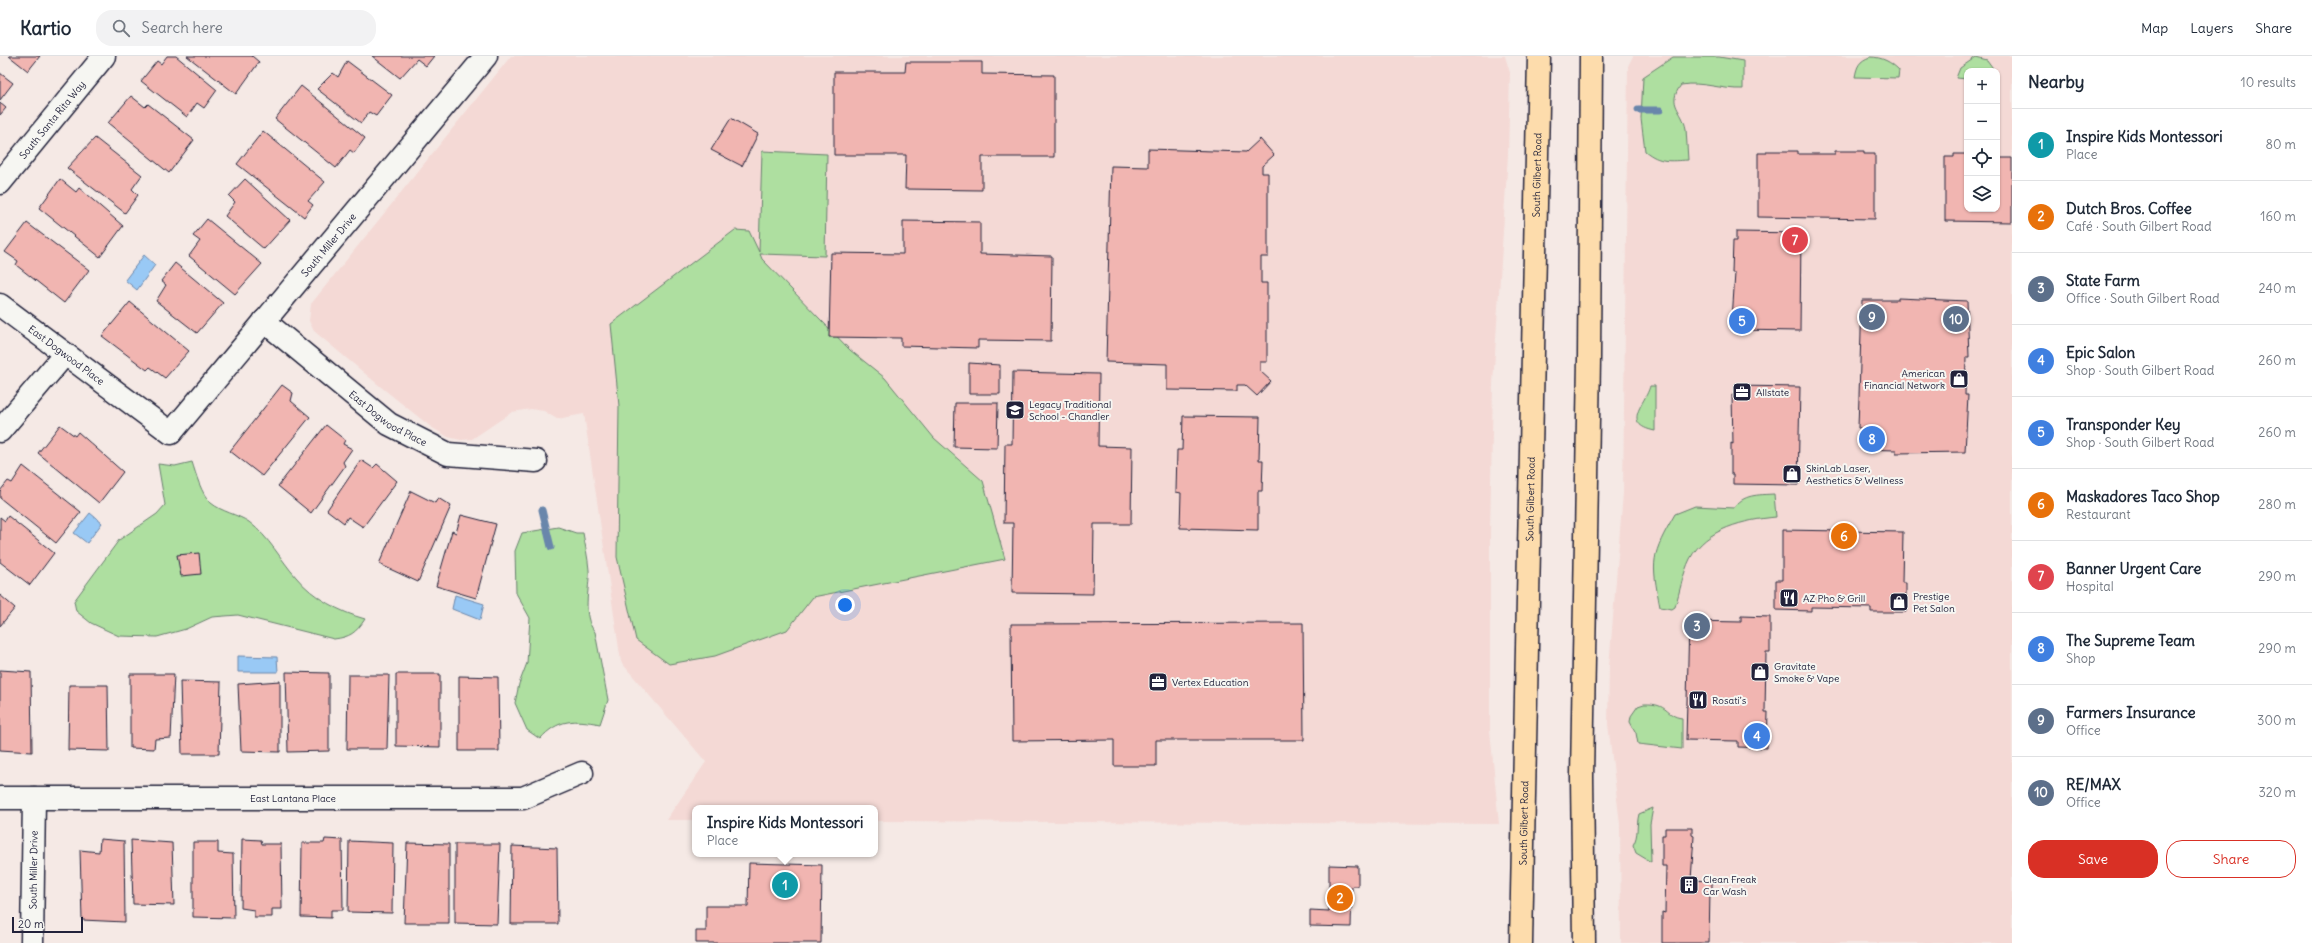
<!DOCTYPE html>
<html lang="en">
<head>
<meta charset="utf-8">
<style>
  :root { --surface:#fff; --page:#f2f2f3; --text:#1f2937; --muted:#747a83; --line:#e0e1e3; --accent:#d93025 }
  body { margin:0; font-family:Delius,sans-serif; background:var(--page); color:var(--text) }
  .controls { position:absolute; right:12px; top:12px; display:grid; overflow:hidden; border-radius:8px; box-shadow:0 1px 3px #0004 }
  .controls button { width:36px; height:36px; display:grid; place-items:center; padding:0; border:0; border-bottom:1px solid var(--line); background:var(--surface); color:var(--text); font:20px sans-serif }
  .scale { position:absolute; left:12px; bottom:10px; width:71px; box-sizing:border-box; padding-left:4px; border:2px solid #22223b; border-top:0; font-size:11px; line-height:14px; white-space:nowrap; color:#22223b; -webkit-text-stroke:3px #f6f6f2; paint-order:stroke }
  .you { position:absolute; left:845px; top:549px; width:14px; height:14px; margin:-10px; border:3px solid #fff; border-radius:50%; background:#1a73e8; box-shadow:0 0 0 6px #1a73e833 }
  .badge { display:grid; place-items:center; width:26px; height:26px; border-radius:50%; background:var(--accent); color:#fff; font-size:13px; font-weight:700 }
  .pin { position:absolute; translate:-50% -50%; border:2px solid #fff; box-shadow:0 1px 4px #0006 }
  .popup { position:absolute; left:692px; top:749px; width:186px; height:52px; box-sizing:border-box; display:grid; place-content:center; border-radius:8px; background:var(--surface); filter:drop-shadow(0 1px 3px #0005); font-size:13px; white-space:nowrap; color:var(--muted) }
  .popup b { font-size:15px; color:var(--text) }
  .popup::after { content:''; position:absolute; left:50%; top:100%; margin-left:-8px; border:8px solid transparent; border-top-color:var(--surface) }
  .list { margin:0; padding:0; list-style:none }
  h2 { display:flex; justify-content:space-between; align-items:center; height:52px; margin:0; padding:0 16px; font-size:17px }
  h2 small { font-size:13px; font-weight:400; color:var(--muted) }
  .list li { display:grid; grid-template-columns:26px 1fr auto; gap:12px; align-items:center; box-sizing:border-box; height:72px; padding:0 16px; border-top:1px solid var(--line) }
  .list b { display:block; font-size:15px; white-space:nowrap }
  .list p { margin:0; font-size:13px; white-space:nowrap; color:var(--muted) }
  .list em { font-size:13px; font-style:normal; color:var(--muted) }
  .actions { display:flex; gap:8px; padding:12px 16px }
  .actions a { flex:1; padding:9px 0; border:1px solid var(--accent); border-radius:16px; text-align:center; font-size:14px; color:var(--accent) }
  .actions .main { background:var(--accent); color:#fff }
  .icon { flex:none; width:22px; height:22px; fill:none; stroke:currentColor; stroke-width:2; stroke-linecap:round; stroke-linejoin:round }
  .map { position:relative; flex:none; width:2012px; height:887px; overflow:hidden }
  header { display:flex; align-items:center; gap:24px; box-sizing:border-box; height:56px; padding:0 20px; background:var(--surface); border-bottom:1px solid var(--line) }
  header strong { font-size:19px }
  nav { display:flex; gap:22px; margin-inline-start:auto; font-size:14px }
  .search { width:280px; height:36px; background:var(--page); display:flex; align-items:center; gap:10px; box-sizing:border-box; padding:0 14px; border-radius:16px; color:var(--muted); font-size:15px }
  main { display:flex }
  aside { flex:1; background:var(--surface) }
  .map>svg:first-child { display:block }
  .built { fill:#f4d9d5; fill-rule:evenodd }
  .green { fill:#aedfa0; stroke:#68806e }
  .water { fill:#99c9f5; stroke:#6986ab }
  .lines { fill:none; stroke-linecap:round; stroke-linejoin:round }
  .stream { stroke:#6986ab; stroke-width:7 }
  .building { fill:#f1b5b1; stroke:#22223b }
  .minor-casing { stroke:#22223b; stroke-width:25 }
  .primary-casing { stroke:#22223b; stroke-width:25 }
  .minor { stroke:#f6f6f2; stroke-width:22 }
  .primary { stroke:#fddcac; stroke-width:22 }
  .labels { text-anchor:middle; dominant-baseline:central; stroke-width:4; stroke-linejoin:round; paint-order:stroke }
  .street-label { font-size:10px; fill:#22223b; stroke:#f6f6f2 }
  .poi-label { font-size:10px; fill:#22223b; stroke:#f6f6f2; text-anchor:start }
</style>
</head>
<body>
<header>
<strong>Kartio</strong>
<div class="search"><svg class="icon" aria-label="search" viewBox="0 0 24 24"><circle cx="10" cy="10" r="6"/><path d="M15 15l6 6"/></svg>Search here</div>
<nav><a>Map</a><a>Layers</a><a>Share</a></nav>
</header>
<main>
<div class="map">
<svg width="2012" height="887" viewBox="0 0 2012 887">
  <rect width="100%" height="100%" fill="#f5e9e5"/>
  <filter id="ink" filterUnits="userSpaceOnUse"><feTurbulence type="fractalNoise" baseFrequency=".025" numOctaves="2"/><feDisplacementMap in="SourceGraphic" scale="8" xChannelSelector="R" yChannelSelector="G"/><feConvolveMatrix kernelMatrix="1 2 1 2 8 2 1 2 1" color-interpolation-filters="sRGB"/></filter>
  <g filter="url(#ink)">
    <path class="built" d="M 511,0 L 1505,0 L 1510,17 L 1508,99 L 1493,328 L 1490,476 L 1490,674 L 1499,768 L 875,765 L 875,752 L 695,752 L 695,764 L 666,764 L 706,706 L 621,606 L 584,358 L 557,363 L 544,355 L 531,353 L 512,356 L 472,383 L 461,384 L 448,381 L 431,371 L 381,331 L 314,275 L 309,265 L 311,248 Z
      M 1633,0 L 2012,0 L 2012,887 L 1621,887 L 1620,768 L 1608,668 L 1609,611 L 1623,437 L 1628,10 ZM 1967,15 L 1997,15 L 1997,153 L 1967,153 Z"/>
    <path class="green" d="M 1673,1 L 1719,1 L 1743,5 L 1743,33 C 1722,34 1702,25 1681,29 C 1666,49 1683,54 1686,73 C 1687,83 1687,94 1688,104 C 1669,105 1660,107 1645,95 L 1641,63 L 1643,21 Z
      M 1870,1 C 1882,1 1891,6 1899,14 L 1898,22 L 1855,21 C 1857,10 1859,5 1870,1 Z
      M 1976,1 L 1987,4 L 1995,15 L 1967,15 L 1967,23 L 1956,22 L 1960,12 Z
      M 762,95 L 827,98 L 825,200 L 760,198 L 762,203 L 850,294 L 885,322 L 934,382 L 983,425 L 1005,503 L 813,541 L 787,574 L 715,600 L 669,608 L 636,584 L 617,501 L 619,350 L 611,268 L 735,174 L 749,175 L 759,196 Z
      M 1650,330 L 1655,330 L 1655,375 C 1620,368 1646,347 1650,330 Z
      M 192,406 C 196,418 201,438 211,447 C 222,456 237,458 249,466 C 270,482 280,503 296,521 C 313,542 340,556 365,563 C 356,577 350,581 334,583 L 238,559 L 212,561 L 186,573 L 157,581 L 119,580 L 91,567 L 76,555 L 74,545 L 119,484 L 157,458 L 165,449 L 158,408 L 175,410 Z
      M 1774,438 L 1776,461 C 1745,464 1706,472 1690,503 C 1683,517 1680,535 1675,551 L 1672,553 L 1660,551 C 1651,504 1651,500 1675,458 L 1695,450 L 1734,452 C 1743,438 1758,439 1774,438 Z
      M 558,471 L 576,477 L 583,477 C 585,489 588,501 589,514 C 590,534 581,559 595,576 L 608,644 L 600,668 C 574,663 558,663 540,683 L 527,674 L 515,647 L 519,628 L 527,607 L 530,562 L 516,537 L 515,495 L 522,477 Z
      M 1644,648 C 1669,647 1665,660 1682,662 L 1682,693 L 1638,688 L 1636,677 L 1630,666 L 1631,660 L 1638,650 Z
      M 1653,752 L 1650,768 L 1651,806 L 1636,797 L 1633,789 C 1639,779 1636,769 1639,758 Z"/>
    <path class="water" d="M 144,199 L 155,209 L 137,234 L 125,224 Z
      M 90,457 L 102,467 L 87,487 L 74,477 Z
      M 455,539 L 484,548 L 480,564 L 452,553 Z
      M 238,600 L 277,601 L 278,616 L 238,616 Z"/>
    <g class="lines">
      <path class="stream" d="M 1638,54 L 1660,54
        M 542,454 L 551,491"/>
    </g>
    <path class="building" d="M 9,0 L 40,0 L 28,15 Z
      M 167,0 L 176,0 L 217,34 L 204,52 L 197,47 L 187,61 L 141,25 L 157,5 L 161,8 Z
      M 187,0 L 252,0 L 259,6 L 236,38 Z
      M 372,0 L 434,0 L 426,10 L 417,3 L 400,22 Z
      M 347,5 L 392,39 L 376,60 L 369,56 L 361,67 L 317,33 L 333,17 L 338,21 Z
      M 906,6 L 982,6 L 982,18 L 1054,19 L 1054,101 L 982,101 L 982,134 L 905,133 L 906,99 L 834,99 L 834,16 L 905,16 Z
      M 0,17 L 13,27 L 0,44 Z
      M 301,30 L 365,82 L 354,97 L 350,94 L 336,112 L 275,63 Z
      M 131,40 L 145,51 L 148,48 L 194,84 L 169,117 L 108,67 Z
      M 0,47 L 6,52 L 0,59 Z
      M 731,62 L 758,78 L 742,110 L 711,94 Z
      M 263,75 L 325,126 L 308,145 L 313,149 L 304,161 L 237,108 Z
      M 95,82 L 142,119 L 132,133 L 138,139 L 125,157 L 67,112 Z
      M 1260,83 L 1274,99 L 1262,110 L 1262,117 L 1268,117 L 1268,201 L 1261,201 L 1261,227 L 1267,227 L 1267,306 L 1260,306 L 1260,315 L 1271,325 L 1257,340 L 1245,329 L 1237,329 L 1237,335 L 1167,334 L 1167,308 L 1106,306 L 1111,110 L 1148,111 L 1148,93 L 1246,96 Z
      M 1767,95 L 1798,95 L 1798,98 L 1835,98 L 1835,95 L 1864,95 L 1864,98 L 1875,98 L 1875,163 L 1758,161 L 1758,97 L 1767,97 Z
      M 1954,98 L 1967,98 L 1967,153 L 1997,153 L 1997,102 L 2012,102 L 2012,166 L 1945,165 L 1945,101 L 1954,101 Z
      M 60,123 L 76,136 L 79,132 L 123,170 L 100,201 L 39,152 Z
      M 245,123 L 290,164 L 264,193 L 225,160 L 235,146 L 229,140 Z
      M 207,163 L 262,208 L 235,238 L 189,200 L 200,185 L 193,180 Z
      M 903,165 L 980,166 L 980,198 L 1052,200 L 1051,285 L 978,284 L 978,292 L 901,290 L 901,282 L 829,281 L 831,197 L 903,198 Z
      M 27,167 L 89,214 L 64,247 L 16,209 L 18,205 L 5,196 Z
      M 1736,176 L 1801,177 L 1800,275 L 1734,274 L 1735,264 L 1732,264 L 1735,217 L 1732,217 L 1733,185 L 1736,185 Z
      M 175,207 L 223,247 L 197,277 L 156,245 L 166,229 L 161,225 Z
      M 1898,242 L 1967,245 L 1969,301 L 1966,301 L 1965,339 L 1968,339 L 1965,396 L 1896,397 L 1896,394 L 1860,393 L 1861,372 L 1858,372 L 1862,244 L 1898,244 Z
      M 130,246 L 189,295 L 165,322 L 150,311 L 147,314 L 102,280 Z
      M 969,307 L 1000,309 L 1000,338 L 969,338 Z
      M 1013,316 L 1099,318 L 1098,390 L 1132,391 L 1131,468 L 1094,468 L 1093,538 L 1012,537 L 1013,467 L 1004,467 L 1005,388 L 1012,388 Z
      M 282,329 L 293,337 L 291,345 L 310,361 L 262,420 L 230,395 Z
      M 1735,330 L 1800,331 L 1798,429 L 1733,428 L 1733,418 L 1731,418 L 1731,387 L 1733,388 L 1732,339 L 1735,339 Z
      M 955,347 L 998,347 L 997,392 L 954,391 Z
      M 1183,360 L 1260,361 L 1259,404 L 1263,404 L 1262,435 L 1258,435 L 1258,474 L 1180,472 L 1181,437 L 1176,436 L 1177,394 L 1182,394 Z
      M 60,369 L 75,380 L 78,376 L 123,416 L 99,447 L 38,397 Z
      M 326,369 L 345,384 L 343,388 L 352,393 L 343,406 L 345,410 L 311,457 L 278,430 Z
      M 361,404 L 373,412 L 377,408 L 397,425 L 363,471 L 348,461 L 344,467 L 327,454 Z
      M 23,410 L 81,456 L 56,487 L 0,442 L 0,435 L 8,425 L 12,427 Z
      M 411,435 L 435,447 L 438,442 L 451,450 L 418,526 L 379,508 Z
      M 461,459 L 496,468 L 476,542 L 436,530 L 452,475 L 456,477 Z
      M 8,460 L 54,497 L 30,529 L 0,506 L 0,461 L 5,465 Z
      M 1782,474 L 1903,476 L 1902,527 L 1906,527 L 1906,556 L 1871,556 L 1871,552 L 1811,551 L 1811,555 L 1776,554 L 1776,524 L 1782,524 Z
      M 199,497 L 201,518 L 181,520 L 177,499 Z
      M 0,539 L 15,552 L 0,570 Z
      M 1741,560 L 1770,561 L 1770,596 L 1766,596 L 1765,656 L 1768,656 L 1767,692 L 1738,691 L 1738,685 L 1686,684 L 1689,565 L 1741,566 Z
      M 1303,567 L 1304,684 L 1156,684 L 1156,710 L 1114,710 L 1114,684 L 1012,685 L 1011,568 Z
      M 0,614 L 31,616 L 32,696 L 0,694 Z
      M 286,616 L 329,617 L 329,695 L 288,696 Z
      M 130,618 L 174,618 L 171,682 L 155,683 L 154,693 L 130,692 Z
      M 396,618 L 440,618 L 440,691 L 396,690 Z
      M 348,619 L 389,619 L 387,693 L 347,693 Z
      M 459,620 L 498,621 L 499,695 L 459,695 Z
      M 180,625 L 221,626 L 219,698 L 182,698 Z
      M 280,625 L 280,696 L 241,695 L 238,628 Z
      M 69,629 L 108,629 L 109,695 L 68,694 Z
      M 1665,772 L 1692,772 L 1692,779 L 1694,780 L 1691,824 L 1712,825 L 1712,834 L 1710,834 L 1709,887 L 1662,887 L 1662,856 L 1665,857 L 1666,810 L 1662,810 L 1662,779 L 1665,779 Z
      M 100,783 L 124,785 L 125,866 L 82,864 L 80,794 L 99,796 Z
      M 242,783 L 261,784 L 262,788 L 281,788 L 282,853 L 272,853 L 272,861 L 254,861 L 254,854 L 241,852 Z
      M 325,783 L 342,784 L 343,854 L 331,854 L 331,862 L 301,861 L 302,787 L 324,787 Z
      M 131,784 L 172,787 L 174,849 L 133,848 Z
      M 349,785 L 393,787 L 392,857 L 348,856 Z
      M 193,786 L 218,786 L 218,797 L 233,798 L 234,862 L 193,861 Z
      M 407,787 L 449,788 L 449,867 L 404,867 Z
      M 455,788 L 500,788 L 497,868 L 455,867 Z
      M 512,790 L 557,792 L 558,868 L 511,868 Z
      M 749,807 L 822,809 L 821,887 L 696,887 L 696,875 L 706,875 L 706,850 L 748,850 Z
      M 1329,809 L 1358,810 L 1358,830 L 1352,830 L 1351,871 L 1310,870 L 1310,854 L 1329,855 Z"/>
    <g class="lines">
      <g class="minor-casing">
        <g id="minor">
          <path id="s1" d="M 0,127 L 104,0"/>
          <path id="s2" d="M 0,249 L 171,377 L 486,0"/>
          <path id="s3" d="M 264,265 L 389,368 L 448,398 L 536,405"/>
          <path d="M 0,375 L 65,298"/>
          <path id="s4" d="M 0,742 L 523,742 L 582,717"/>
          <path id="s5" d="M 32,887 L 34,742"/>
        </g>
      </g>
      <g class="primary-casing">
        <g id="primary">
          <path id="s6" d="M 1521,887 L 1539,0"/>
          <path d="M 1584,887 L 1582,721 L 1589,303 L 1591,0"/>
        </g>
      </g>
      <use href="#minor" class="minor"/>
      <use href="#primary" class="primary"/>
    </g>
  </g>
  <defs>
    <g id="shop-square" transform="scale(1)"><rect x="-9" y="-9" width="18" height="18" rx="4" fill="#22223b" stroke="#f6f6f2"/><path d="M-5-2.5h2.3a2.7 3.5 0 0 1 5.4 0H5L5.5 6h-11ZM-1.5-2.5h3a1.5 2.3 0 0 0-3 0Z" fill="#fff"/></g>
    <g id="office-square" transform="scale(1)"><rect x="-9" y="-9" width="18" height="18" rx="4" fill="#22223b" stroke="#f6f6f2"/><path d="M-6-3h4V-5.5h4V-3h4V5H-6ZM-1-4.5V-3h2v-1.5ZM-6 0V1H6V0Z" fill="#fff"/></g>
    <g id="school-square" transform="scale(1)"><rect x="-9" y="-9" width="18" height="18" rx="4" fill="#22223b" stroke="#f6f6f2"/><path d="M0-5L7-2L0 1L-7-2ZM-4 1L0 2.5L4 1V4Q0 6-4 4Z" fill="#fff"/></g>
    <g id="restaurant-square" transform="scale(1)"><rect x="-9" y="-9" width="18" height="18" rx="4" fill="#22223b" stroke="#f6f6f2"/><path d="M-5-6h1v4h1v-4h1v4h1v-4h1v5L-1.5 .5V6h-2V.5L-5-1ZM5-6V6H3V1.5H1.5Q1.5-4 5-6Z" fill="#fff"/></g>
    <g id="building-square" transform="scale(1)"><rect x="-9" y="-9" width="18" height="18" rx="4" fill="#22223b" stroke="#f6f6f2"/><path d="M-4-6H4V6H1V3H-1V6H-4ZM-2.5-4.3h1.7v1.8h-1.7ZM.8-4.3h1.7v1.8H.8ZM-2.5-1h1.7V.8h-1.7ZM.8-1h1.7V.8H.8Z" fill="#fff"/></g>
  </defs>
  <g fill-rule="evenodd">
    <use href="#shop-square" x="1959" y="323"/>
    <use href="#office-square" x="1742" y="336"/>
    <use href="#school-square" x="1015" y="354"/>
    <use href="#shop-square" x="1792" y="418"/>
    <use href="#restaurant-square" x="1789" y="542"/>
    <use href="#shop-square" x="1899" y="546"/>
    <use href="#shop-square" x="1760" y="616"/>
    <use href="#office-square" x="1158" y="626"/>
    <use href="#restaurant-square" x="1698" y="644"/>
    <use href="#building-square" x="1689" y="829"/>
  </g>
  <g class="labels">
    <g class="street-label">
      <text stroke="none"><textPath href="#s1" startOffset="82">South Santa Rita Way</textPath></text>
      <text stroke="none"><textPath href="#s6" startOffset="768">South Gilbert Road</textPath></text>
      <text stroke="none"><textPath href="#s2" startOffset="459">South Miller Drive</textPath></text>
      <text stroke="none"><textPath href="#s2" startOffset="83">East Dogwood Place</textPath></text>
      <text stroke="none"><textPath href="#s3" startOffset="158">East Dogwood Place</textPath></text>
      <text stroke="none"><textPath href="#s6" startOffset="444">South Gilbert Road</textPath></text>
      <text stroke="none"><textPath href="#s4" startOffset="293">East Lantana Place</textPath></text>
      <text stroke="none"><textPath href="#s6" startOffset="120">South Gilbert Road</textPath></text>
      <text stroke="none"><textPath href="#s5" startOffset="73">South Miller Drive</textPath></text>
    </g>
    <g class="poi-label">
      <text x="1945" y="317" text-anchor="end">American<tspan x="1945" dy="12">Financial Network</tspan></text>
      <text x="1756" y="336">Allstate</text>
      <text x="1029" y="348">Legacy Traditional<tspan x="1029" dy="12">School - Chandler</tspan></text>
      <text x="1806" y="412">SkinLab Laser,<tspan x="1806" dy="12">Aesthetics &amp; Wellness</tspan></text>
      <text x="1913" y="540">Prestige<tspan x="1913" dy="12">Pet Salon</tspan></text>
      <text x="1803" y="542">AZ Pho &amp; Grill</text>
      <text x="1774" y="610">Gravitate<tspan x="1774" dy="12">Smoke &amp; Vape</tspan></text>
      <text x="1172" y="626">Vertex Education</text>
      <text x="1712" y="644">Rosati's</text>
      <text x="1703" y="823">Clean Freak<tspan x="1703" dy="12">Car Wash</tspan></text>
    </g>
  </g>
</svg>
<div class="controls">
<button>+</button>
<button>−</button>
<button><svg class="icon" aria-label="locate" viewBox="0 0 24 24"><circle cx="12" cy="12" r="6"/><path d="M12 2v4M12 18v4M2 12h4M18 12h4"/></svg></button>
<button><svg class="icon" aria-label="layers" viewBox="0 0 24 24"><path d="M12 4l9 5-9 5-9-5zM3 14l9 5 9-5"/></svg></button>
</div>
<div class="scale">20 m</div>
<div class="you"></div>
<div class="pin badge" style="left:785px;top:829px;background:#0f9aa8">1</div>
<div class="popup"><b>Inspire Kids Montessori</b>Place</div>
<div class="pin badge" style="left:1340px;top:842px;background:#e8710a">2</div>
<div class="pin badge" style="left:1697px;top:570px;background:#5c6f8a">3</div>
<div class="pin badge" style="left:1757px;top:680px;background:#3f7fe0">4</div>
<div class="pin badge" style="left:1742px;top:265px;background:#3f7fe0">5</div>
<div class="pin badge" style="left:1844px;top:480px;background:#e8710a">6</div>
<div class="pin badge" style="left:1795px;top:184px;background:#e0444e">7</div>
<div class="pin badge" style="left:1872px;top:383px;background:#3f7fe0">8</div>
<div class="pin badge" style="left:1872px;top:261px;background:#5c6f8a">9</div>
<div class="pin badge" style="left:1956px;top:263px;background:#5c6f8a">10</div>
</div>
<aside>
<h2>Nearby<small>10 results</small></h2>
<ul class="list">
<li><span class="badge" style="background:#0f9aa8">1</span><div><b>Inspire Kids Montessori</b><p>Place</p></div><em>80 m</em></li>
<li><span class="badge" style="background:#e8710a">2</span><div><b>Dutch Bros. Coffee</b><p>Café · South Gilbert Road</p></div><em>160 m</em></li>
<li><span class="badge" style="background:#5c6f8a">3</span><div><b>State Farm</b><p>Office · South Gilbert Road</p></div><em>240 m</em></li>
<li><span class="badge" style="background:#3f7fe0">4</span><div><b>Epic Salon</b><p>Shop · South Gilbert Road</p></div><em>260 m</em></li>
<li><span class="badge" style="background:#3f7fe0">5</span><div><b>Transponder Key</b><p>Shop · South Gilbert Road</p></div><em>260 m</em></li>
<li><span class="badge" style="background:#e8710a">6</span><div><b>Maskadores Taco Shop</b><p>Restaurant</p></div><em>280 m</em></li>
<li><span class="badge" style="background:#e0444e">7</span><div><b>Banner Urgent Care</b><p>Hospital</p></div><em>290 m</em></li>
<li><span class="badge" style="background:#3f7fe0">8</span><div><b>The Supreme Team</b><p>Shop</p></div><em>290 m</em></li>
<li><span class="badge" style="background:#5c6f8a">9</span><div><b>Farmers Insurance</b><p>Office</p></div><em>300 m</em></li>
<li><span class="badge" style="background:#5c6f8a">10</span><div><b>RE/MAX</b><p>Office</p></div><em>320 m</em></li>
</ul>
<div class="actions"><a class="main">Save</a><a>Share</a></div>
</aside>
</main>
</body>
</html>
